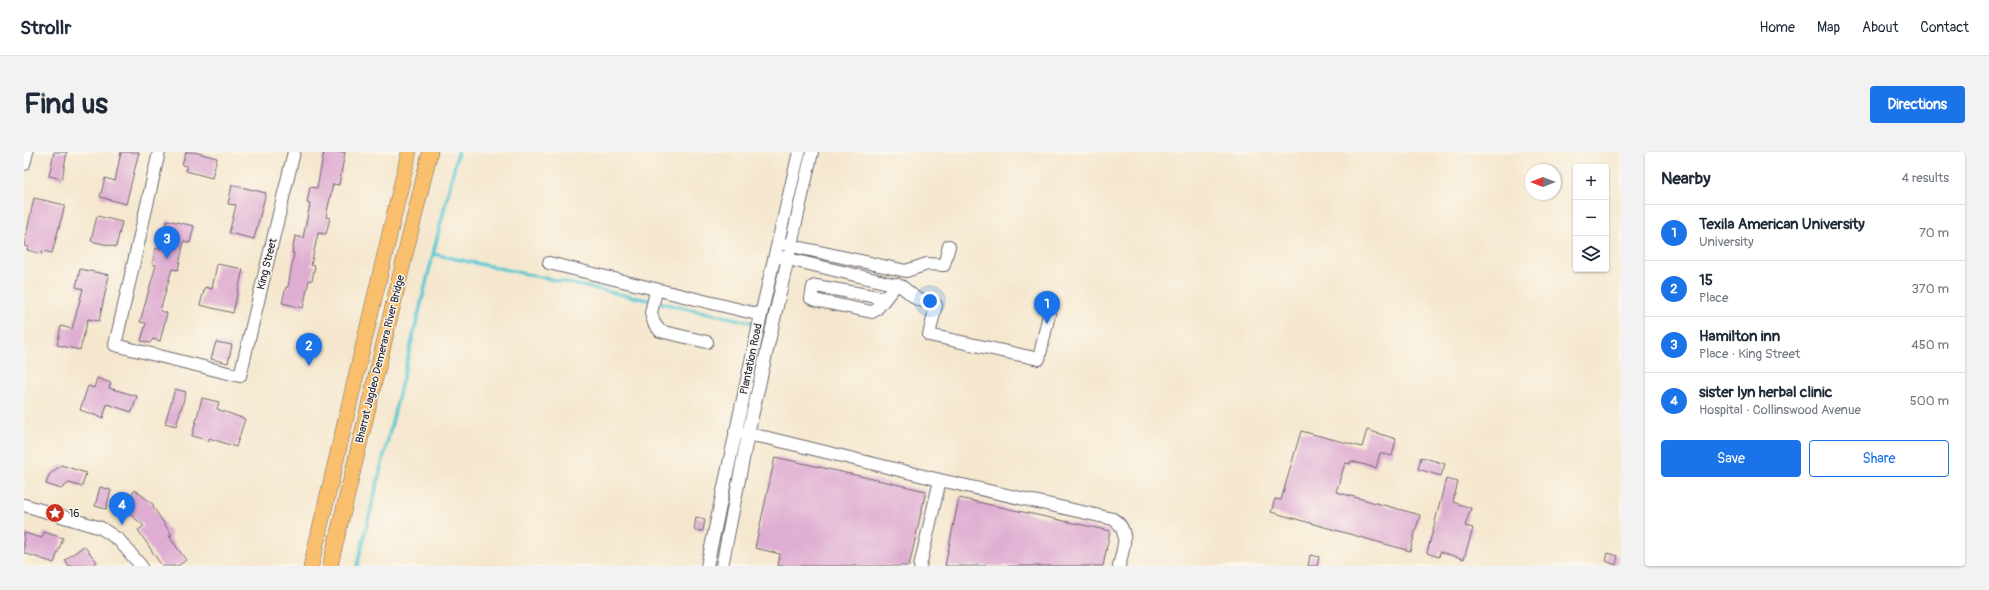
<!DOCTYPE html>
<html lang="en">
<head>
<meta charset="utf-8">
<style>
  :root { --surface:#fff; --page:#f2f2f3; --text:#1f2937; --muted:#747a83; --line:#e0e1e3; --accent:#1a73e8 }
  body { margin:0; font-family:Pangolin,sans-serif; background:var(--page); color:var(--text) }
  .controls { position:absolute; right:12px; top:12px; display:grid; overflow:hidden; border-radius:4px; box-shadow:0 1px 3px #0004 }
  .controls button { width:36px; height:36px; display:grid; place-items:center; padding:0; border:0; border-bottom:1px solid var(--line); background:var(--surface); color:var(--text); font:20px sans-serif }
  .compass { position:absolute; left:1501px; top:12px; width:36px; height:36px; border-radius:50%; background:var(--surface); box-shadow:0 1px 3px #0004; rotate:270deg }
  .you { position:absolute; left:906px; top:149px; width:14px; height:14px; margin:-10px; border:3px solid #fff; border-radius:50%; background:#1a73e8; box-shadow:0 0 0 6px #1a73e833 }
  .badge { display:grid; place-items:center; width:26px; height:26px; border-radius:50%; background:var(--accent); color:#fff; font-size:13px; font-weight:700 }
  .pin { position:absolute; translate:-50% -33px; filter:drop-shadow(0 1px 2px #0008) }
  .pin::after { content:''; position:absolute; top:21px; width:14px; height:12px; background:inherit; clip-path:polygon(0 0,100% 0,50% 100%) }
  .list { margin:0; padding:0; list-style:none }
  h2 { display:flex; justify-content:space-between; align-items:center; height:52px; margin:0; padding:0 16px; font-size:17px }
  h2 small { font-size:13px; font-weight:400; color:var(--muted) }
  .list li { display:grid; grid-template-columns:26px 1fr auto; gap:12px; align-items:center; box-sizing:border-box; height:56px; padding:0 16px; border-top:1px solid var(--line) }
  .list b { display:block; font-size:15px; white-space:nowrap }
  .list p { margin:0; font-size:13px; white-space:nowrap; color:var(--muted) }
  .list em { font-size:13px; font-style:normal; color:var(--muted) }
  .actions { display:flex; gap:8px; padding:12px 16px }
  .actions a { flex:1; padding:9px 0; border:1px solid var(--accent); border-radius:4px; text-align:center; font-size:14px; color:var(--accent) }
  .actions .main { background:var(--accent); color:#fff }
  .icon { flex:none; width:22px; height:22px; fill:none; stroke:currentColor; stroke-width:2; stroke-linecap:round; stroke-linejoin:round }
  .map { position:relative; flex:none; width:1597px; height:414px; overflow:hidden; border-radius:4px }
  header { display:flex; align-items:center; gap:24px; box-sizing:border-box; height:56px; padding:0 20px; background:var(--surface); border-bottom:1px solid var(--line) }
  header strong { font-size:19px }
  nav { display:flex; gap:22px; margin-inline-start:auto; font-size:14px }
  .intro { display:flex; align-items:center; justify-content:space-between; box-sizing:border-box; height:96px; padding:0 24px }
  h1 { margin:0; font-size:28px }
  .button { padding:10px 18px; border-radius:4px; background:var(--accent); color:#fff; font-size:14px; font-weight:700 }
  main { display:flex; gap:24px; padding:0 24px }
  aside { flex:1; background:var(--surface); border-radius:4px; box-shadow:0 1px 3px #0004 }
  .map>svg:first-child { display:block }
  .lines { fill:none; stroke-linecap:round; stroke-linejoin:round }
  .stream { stroke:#5cc9d2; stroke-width:3.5 }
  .building { fill:#dfadd2 }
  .minor-casing { stroke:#6c676e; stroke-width:14 }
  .major-casing { stroke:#6c676e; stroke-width:16 }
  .minor { stroke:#fff; stroke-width:12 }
  .major { stroke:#f9bf6d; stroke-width:15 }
  .labels { text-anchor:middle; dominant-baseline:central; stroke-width:3; stroke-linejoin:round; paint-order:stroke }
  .street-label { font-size:11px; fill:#22223b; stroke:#fbf7ec }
  .poi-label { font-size:11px; fill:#22223b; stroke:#fbf7ec; text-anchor:start }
</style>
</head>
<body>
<header>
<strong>Strollr</strong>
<nav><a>Home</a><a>Map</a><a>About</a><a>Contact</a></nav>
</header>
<div class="intro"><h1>Find us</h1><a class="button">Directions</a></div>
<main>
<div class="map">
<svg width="1597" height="414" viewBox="0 0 1597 414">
  <rect width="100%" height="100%" fill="#fbf7ec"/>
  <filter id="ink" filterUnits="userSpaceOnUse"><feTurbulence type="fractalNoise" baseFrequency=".025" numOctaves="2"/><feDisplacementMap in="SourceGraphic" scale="8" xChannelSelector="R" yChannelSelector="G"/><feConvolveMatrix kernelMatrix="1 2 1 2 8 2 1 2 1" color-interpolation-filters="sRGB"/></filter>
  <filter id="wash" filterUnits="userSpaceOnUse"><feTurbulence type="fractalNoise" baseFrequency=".012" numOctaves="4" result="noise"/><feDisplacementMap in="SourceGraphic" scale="16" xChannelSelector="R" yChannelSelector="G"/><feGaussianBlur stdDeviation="0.9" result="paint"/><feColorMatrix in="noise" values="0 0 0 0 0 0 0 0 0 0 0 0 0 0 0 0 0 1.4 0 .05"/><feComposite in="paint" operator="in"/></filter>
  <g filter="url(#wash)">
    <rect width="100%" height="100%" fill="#f5e7ce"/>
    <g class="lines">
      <path class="stream" d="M 409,102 L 731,171
        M 333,414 L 434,0"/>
    </g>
    <g id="blocks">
      <path class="building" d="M 30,0 L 43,0 L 38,27 L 25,24 Z
        M 97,0 L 115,0 L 102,52 L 76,45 L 81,26 L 91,29 Z
        M 162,0 L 170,0 L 193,6 L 188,26 L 162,19 L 163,14 L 158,13 Z
        M 300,0 L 321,0 L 315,33 L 309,32 L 302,65 L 306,66 L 302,82 L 294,81 L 287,113 L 291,114 L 288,128 L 285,128 L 279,156 L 258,151 L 262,135 L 264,135 L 270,101 L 268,101 L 271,84 L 279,86 L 286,52 L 283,51 L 286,35 L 293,36 Z
        M 208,33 L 242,41 L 230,87 L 205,81 L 212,53 L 204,52 Z
        M 10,46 L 41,53 L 28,101 L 18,99 L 18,102 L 3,98 L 5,95 L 0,94 Z
        M 73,64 L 98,70 L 92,95 L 67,89 Z
        M 143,68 L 170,74 L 166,91 L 160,89 L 154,118 L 148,117 L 136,159 L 143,161 L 136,189 L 129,187 L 126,191 L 117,189 L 122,171 L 116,170 L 132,113 L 128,112 L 132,96 L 136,97 Z
        M 193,112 L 219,117 L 209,161 L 176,153 L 181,135 L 188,137 Z
        M 56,117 L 85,123 L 75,169 L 64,167 L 56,198 L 33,193 L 37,174 L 48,177 L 59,137 L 52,135 Z
        M 192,190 L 208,193 L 204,211 L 187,207 Z
        M 73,226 L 87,231 L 85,236 L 113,244 L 108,260 L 83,252 L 79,266 L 56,258 L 64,234 L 70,236 Z
        M 151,237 L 162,240 L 152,274 L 141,271 Z
        M 178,246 L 195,250 L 193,257 L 221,267 L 212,295 L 185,286 L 185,289 L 168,284 Z
        M 1343,278 L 1372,287 L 1368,304 L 1356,301 L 1352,316 L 1327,309 L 1326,312 L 1321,311 L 1312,340 L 1396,363 L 1386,399 L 1247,360 L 1251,347 L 1257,348 L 1277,279 L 1338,295 Z
        M 751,305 L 902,339 L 885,414 L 754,414 L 756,402 L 731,396 Z
        M 1397,305 L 1421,312 L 1417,324 L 1394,317 Z
        M 37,313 L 62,321 L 58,335 L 45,331 L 37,337 L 22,332 L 25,323 Z
        M 1422,327 L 1434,330 L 1429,350 L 1447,356 L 1441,374 L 1449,376 L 1440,407 L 1416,400 L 1415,405 L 1403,401 Z
        M 76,335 L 87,338 L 82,357 L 71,354 Z
        M 111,338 L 130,353 L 129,355 L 148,383 L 145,384 L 162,408 L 154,414 L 138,414 L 114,378 L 120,374 L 97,355 Z
        M 935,346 L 1086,379 L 1079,414 L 921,414 Z
        M 672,365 L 681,367 L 679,379 L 670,378 Z
        M 20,380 L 39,386 L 30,411 L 0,401 L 0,381 L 18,386 Z
        M 60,394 L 73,410 L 67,414 L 45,414 L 41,408 Z
        M 1584,401 L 1594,404 L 1592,413 L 1582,409 Z
        M 1286,403 L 1295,405 L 1293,414 L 1284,414 Z"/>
    </g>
  </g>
  <g filter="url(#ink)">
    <use href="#blocks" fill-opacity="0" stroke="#6c676e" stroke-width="1"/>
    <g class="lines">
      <g class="minor-casing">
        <path id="minor" d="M 135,0 L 91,193 L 216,224 L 270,0
          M 0,12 L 3,0
          M 759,92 L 882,119 L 903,112 L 920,113 L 925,94
          M 756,105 L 877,134 L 893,147 L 912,153 L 905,183 L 1015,207 L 1025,162
          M 525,111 L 737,163
          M 632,139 L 627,161 L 630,171 L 636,179 L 683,190
          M 860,146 L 792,134 L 789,135 L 787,146 L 795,149 L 848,160 C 853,159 867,138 873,132
          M 711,280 L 744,286 L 916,328 L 1089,367 C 1107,378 1099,397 1095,414
          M 0,353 L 77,376 L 95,388 L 117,414
          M 683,414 L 737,163 L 775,0
          M 698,414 L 724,282 L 788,0
          M 896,414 L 916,328"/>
      </g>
      <g class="major-casing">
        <path id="major" d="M 287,414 L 385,0
          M 306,414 L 406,0"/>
      </g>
      <use href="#minor" class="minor"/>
      <use href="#major" class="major"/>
    </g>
  </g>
  <defs>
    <g id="sight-disc" transform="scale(1)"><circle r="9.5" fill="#c8321e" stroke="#fbf7ec"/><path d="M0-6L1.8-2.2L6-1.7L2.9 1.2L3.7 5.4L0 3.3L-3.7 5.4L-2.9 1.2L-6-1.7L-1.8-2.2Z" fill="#fff"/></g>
  </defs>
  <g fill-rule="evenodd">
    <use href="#sight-disc" x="31" y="361"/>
  </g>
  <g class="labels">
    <g class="street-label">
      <text transform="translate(243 112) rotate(-76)">King Street</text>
      <text transform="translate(356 207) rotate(-76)">Bharrat Jagdeo Demerara River Bridge</text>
      <text transform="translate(727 207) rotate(-78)">Plantation Road</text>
    </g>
    <g class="poi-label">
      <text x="45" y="361">16</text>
    </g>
  </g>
</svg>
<div class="controls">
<button>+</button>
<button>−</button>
<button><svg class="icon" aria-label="layers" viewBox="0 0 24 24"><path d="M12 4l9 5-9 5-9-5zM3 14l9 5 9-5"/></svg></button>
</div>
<svg class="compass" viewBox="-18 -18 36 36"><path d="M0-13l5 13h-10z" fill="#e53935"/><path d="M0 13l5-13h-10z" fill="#747a83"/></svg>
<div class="you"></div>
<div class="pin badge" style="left:1023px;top:172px">1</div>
<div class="pin badge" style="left:285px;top:214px">2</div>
<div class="pin badge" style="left:143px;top:107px">3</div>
<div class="pin badge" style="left:98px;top:373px">4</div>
</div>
<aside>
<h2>Nearby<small>4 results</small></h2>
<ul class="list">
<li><span class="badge">1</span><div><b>Texila American University</b><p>University</p></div><em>70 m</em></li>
<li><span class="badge">2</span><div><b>15</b><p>Place</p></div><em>370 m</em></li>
<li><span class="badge">3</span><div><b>Hamilton inn</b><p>Place · King Street</p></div><em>450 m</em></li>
<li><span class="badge">4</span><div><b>sister lyn herbal clinic</b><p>Hospital · Collinswood Avenue</p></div><em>500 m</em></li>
</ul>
<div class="actions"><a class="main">Save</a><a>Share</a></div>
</aside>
</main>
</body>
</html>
